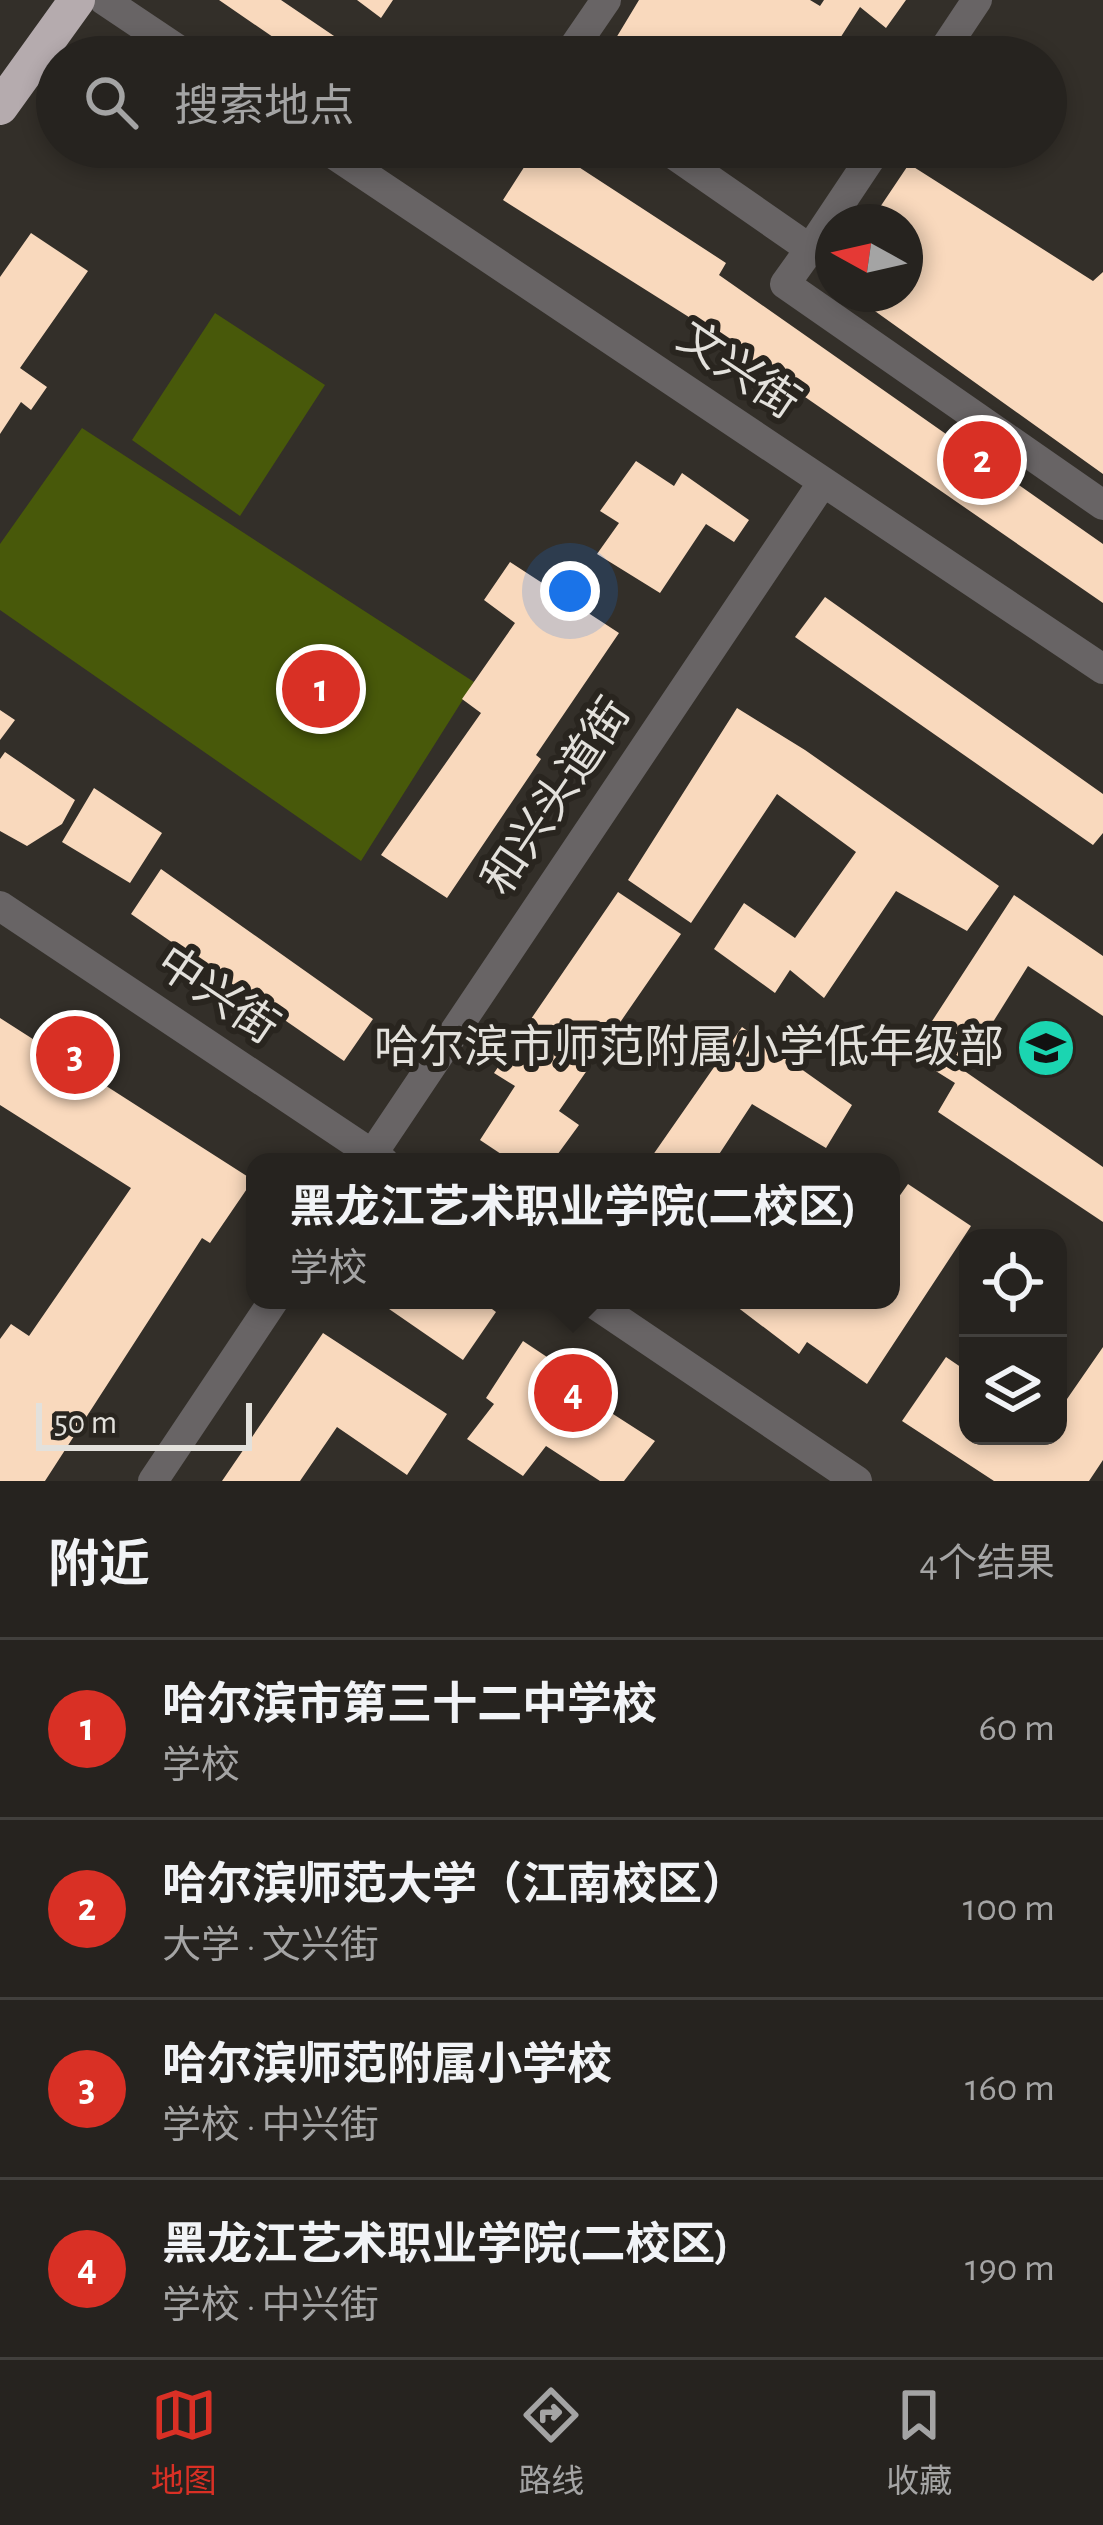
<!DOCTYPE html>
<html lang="zh">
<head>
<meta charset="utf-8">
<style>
  :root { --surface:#26231f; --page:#2e2b28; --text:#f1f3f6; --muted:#a4a4a4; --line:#42403d; --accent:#d93025 }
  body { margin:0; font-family:"Alegreya Sans","Noto Sans SC",sans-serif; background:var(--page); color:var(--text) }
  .controls { position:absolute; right:36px; bottom:36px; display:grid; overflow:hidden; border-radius:24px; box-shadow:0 6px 18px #0003 }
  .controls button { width:108px; height:108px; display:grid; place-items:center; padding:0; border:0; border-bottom:3px solid var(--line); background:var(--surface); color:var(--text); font:60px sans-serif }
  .compass { position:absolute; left:815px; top:204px; width:108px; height:108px; border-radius:50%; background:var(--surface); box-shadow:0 6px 18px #0003; rotate:278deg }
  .scale { position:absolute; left:36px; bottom:30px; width:216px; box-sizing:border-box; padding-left:12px; border:6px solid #e3e1dc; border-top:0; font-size:33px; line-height:42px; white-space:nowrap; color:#e3e1dc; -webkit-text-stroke:9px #29251f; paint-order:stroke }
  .you { position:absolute; left:570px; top:591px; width:42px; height:42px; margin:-30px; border:9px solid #fff; border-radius:50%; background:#1a73e8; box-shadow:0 0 0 18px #1a73e833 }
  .badge { display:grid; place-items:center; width:78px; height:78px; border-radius:50%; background:var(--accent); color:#fff; font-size:39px; font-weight:700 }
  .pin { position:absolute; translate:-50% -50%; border:6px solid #fff; box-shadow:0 3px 12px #0006 }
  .popup { position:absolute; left:246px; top:1153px; width:654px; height:156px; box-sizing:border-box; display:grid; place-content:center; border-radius:24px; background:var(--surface); filter:drop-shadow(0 3px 9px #0005); font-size:39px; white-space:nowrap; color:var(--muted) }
  .popup b { font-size:45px; color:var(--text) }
  .popup::after { content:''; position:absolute; left:50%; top:100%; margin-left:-24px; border:24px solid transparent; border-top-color:var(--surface) }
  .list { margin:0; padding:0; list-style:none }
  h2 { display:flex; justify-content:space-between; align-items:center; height:156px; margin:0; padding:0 48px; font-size:51px }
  h2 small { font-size:39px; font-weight:400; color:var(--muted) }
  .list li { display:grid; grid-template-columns:78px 1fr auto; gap:36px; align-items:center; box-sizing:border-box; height:180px; padding:0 48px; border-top:3px solid var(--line) }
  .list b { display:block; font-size:45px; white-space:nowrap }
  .list p { margin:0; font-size:39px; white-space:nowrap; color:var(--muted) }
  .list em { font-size:39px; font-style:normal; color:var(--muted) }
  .icon { flex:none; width:66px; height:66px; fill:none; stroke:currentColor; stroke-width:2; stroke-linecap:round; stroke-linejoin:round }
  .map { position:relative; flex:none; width:1103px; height:1481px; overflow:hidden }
  .search { position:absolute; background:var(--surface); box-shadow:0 6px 18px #0003; left:36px; right:36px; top:36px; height:132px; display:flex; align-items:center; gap:30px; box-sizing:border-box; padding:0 42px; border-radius:66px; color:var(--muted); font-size:45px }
  .sheet { height:876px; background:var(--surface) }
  nav { display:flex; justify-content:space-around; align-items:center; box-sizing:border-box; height:168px; border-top:3px solid var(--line); background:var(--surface); font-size:33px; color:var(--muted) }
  nav a { display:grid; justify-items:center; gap:6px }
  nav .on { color:var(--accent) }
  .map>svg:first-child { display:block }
  .green { fill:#48590a }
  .building { fill:#f9d9bd }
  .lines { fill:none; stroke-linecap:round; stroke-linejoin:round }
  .minor { stroke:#686465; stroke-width:30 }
  .highway { stroke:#b5abae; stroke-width:36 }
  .labels { text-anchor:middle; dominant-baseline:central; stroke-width:12; stroke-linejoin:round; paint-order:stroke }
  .street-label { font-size:45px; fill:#e3e1dc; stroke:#29251f }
  .poi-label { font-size:45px; fill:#e3e1dc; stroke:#29251f; text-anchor:end }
</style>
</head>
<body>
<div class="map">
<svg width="1103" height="1481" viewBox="0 0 1103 1481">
  <rect width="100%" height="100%" fill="#332f29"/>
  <path class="green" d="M 215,313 L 325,385 L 240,516 L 132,440 Z
    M 82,428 L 474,682 L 361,861 L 0,610 L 0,544 Z"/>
  <path class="building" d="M 219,0 L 281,0 L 365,57 L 302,57 Z
    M 357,0 L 393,0 L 381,18 Z
    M 639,0 L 810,0 L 820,6 L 824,0 L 906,0 L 886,28 L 860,7 L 828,57 L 623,57 L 610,48 Z
    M 537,147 L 548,147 L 726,263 L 719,275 L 1103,544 L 1103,603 L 692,319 L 503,200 Z
    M 909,164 L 1093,281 L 1103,272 L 1103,474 L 851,294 L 905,294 L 905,222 L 870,222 Z
    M 31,233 L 88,271 L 20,368 L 47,387 L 31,410 L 21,402 L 0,434 L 0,277 Z
    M 636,461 L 674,486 L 682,473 L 749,520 L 734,542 L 706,524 L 660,593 L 597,554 L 619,523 L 600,511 Z
    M 510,562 L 619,633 L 536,755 L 541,759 L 447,898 L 381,855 L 481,713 L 462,699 L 515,623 L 484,600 Z
    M 825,597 L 1103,794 L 1103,833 L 1093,845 L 795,637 Z
    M 737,708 L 805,750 L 999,886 L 967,931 L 896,891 L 824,998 L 790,970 L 775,993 L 714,949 L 744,903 L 795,938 L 856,852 L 777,794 L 691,923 L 628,880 Z
    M 0,710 L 15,720 L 0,740 Z
    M 5,752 L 75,800 L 62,824 L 27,846 L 0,831 L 0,759 Z
    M 94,788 L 162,833 L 130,883 L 62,842 Z
    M 161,869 L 373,1019 L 344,1061 L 131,914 Z
    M 618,892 L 681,934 L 559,1111 L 579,1125 L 552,1162 L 513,1162 L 480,1140 L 515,1086 L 494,1073 Z
    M 1014,895 L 1103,956 L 1103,1016 L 1028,966 L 963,1070 L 1103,1167 L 1103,1222 L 938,1112 L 955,1083 L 910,1055 Z
    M 0,1018 L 253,1180 L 210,1243 L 202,1238 L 45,1481 L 0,1481 L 0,1339 L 11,1324 L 29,1336 L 131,1188 L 0,1105 Z
    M 742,1027 L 852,1105 L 826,1148 L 752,1104 L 714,1162 L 648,1162 Z
    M 908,1184 L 971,1226 L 867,1384 L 807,1342 L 799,1354 L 728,1300 L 891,1300 L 891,1208 Z
    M 376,1300 L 480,1300 L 496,1312 L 463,1360 Z
    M 323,1333 L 447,1414 L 407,1475 L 337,1427 L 300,1481 L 222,1481 Z
    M 523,1341 L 577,1377 L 571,1387 L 655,1441 L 624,1481 L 600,1481 L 546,1446 L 523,1476 L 467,1439 L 494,1404 L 486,1398 Z
    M 1103,1347 L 1103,1460 L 1089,1481 L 994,1481 L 902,1421 L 946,1357 L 968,1372 L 968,1436 L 1058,1436 L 1058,1412 Z"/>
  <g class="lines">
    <path class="minor" d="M 104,0 L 189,57
      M 567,57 L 606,0
      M 939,57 L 977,0
      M 323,147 L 1103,669
      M 663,147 L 810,249 L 785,284 L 1103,505
      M 810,249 L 878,147
      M 0,906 L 384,1162
      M 367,1162 L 823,482
      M 589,1300 L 857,1481
      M 153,1481 L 274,1300"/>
    <path class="highway" d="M 0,107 L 77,0"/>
  </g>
  <defs>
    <g id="school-disc" transform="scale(3)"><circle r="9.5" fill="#1bd5b1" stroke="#29251f"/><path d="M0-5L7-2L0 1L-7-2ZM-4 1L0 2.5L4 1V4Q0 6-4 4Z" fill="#111"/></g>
  </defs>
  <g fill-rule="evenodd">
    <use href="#school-disc" x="1046" y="1048"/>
  </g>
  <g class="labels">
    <g class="street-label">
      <text transform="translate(738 371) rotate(34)">文兴街</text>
      <text transform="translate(557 797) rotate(-56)">和兴头道街</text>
      <text transform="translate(217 996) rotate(34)">中兴街</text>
    </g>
    <g class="poi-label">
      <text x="1004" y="1048">哈尔滨市师范附属小学低年级部</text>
    </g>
  </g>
</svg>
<div class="controls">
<button><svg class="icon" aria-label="locate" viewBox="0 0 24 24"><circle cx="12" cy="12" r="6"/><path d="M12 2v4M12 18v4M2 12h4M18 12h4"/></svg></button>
<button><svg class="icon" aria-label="layers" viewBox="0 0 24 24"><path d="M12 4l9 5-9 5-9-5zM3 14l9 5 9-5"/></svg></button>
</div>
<svg class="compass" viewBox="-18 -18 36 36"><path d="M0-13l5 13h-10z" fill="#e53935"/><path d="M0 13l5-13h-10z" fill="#a4a4a4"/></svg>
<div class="scale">50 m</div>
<div class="you"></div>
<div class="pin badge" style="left:321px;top:689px">1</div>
<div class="pin badge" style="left:982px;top:460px">2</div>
<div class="pin badge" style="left:75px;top:1055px">3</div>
<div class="pin badge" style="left:573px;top:1393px">4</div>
<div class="popup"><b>黑龙江艺术职业学院(二校区)</b>学校</div>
<div class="search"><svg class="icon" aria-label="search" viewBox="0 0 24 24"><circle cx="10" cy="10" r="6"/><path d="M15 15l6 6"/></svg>搜索地点</div>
</div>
<section class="sheet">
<h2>附近<small>4个结果</small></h2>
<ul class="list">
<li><span class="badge">1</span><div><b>哈尔滨市第三十二中学校</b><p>学校</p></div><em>60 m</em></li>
<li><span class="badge">2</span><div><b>哈尔滨师范大学（江南校区）</b><p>大学 · 文兴街</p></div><em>100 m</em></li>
<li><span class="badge">3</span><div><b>哈尔滨师范附属小学校</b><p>学校 · 中兴街</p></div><em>160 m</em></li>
<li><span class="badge">4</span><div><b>黑龙江艺术职业学院(二校区)</b><p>学校 · 中兴街</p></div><em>190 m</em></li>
</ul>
</section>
<nav>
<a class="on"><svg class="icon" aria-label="map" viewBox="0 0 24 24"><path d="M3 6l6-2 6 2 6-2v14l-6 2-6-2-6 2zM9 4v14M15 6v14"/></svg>地图</a>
<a><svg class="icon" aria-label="directions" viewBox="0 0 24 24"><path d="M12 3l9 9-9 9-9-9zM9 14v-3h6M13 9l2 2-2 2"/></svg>路线</a>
<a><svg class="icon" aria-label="saved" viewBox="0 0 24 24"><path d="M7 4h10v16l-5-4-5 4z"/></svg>收藏</a>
</nav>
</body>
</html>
